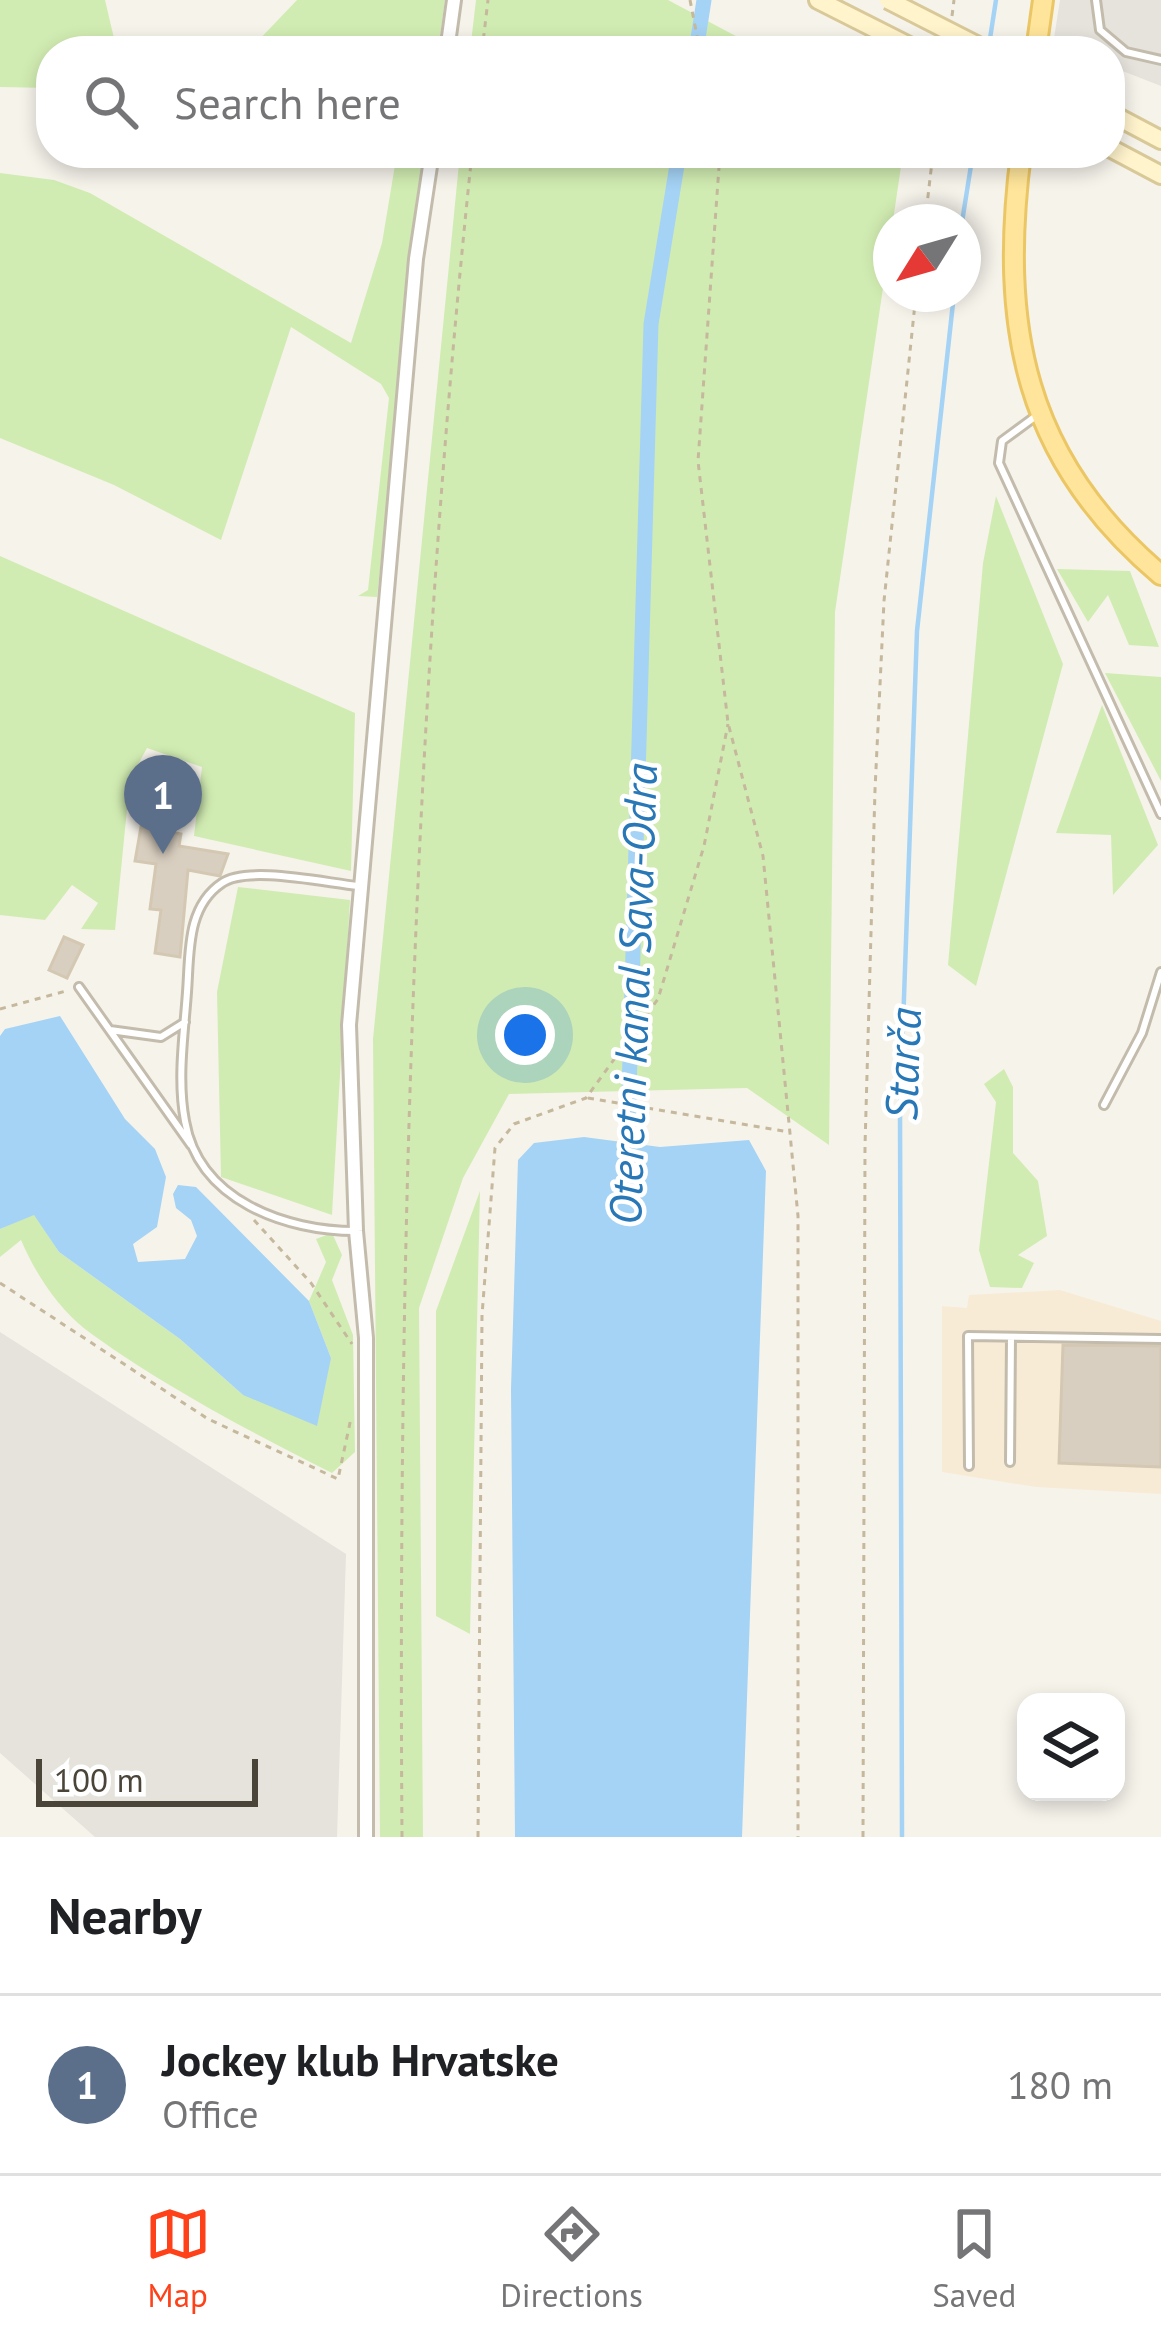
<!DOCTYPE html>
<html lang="en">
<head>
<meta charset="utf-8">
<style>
  :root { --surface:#fff; --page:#f2f2f2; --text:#202124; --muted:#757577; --line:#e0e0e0; --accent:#ff4119 }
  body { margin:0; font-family:"PT Sans",sans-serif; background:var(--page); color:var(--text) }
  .controls { position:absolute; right:36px; bottom:36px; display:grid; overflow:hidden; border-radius:24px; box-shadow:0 6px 18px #0003 }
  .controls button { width:108px; height:108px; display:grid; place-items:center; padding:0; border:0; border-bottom:3px solid var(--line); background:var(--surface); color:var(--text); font:60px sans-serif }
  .compass { position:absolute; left:873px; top:204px; width:108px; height:108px; border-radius:50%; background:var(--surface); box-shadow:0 6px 18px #0003; rotate:233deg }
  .scale { position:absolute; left:36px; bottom:30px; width:222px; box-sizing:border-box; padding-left:12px; border:6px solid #4b4438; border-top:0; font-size:33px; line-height:42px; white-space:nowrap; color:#4b4438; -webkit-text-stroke:9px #fff; paint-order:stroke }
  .you { position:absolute; left:525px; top:1035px; width:42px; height:42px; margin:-30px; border:9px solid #fff; border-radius:50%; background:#1a73e8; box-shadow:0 0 0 18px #1a73e833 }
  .badge { display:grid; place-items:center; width:78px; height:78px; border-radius:50%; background:var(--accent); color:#fff; font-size:39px; font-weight:700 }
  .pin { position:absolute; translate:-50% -99px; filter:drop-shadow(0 3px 6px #0008) }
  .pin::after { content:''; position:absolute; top:63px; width:42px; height:36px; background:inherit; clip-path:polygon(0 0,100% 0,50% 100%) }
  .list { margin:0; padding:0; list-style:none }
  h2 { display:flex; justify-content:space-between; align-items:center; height:156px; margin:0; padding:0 48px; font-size:51px }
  h2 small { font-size:39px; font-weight:400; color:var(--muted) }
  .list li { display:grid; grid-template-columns:78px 1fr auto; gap:36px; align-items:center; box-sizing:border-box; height:180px; padding:0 48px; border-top:3px solid var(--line) }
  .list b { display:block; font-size:45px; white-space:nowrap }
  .list p { margin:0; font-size:39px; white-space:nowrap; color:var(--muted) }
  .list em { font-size:39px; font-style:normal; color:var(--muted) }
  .icon { flex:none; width:66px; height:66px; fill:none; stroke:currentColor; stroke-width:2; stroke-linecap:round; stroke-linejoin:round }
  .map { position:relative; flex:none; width:1161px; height:1837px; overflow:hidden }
  .search { position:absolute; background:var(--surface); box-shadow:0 6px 18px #0003; left:36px; right:36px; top:36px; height:132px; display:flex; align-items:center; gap:30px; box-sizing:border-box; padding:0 42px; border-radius:48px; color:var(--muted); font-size:45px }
  .sheet { height:336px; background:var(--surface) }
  nav { display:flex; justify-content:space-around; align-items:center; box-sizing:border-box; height:168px; border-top:3px solid var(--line); background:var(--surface); font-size:33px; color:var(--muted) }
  nav a { display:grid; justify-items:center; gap:6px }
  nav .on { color:var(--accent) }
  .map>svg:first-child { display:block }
  .commercial { fill:#f8ebd6 }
  .industrial { fill:#e6e2dc }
  .green { fill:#d1ecb2 }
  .water { fill:#a5d3f5 }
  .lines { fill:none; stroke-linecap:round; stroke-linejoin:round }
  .stream { stroke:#a5d3f5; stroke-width:4.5 }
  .canal { stroke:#a5d3f5; stroke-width:15 }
  .building { fill:#d9cfc0; stroke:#d4c8b2; stroke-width:3 }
  .lane-casing { stroke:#c3bcad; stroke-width:12 }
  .street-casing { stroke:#c3bcad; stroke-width:18 }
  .secondary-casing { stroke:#d9c999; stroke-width:22 }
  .primary-casing { stroke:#ebc664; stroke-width:24 }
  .path { stroke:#c5b89d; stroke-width:3; stroke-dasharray:6 6; stroke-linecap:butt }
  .lane { stroke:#fff; stroke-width:6 }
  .street { stroke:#fff; stroke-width:12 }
  .secondary { stroke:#fff4cc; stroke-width:16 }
  .primary { stroke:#ffe59b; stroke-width:18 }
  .secondary-bridge-casing { stroke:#d9c999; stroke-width:22; stroke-linecap:butt }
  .secondary-bridge { stroke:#fff4cc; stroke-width:16 }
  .labels { text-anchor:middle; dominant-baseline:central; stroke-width:9; stroke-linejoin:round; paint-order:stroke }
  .water-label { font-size:45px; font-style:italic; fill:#2877b7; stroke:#fff }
</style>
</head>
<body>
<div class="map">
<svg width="1161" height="1837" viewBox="0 0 1161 1837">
  <rect width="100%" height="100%" fill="#f6f3eb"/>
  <path class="commercial" d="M 1060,1290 L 1161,1321 L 1161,1494 L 1036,1487 L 942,1472 L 942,1306 L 967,1308 L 969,1295 Z"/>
  <path class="industrial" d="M 1060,0 L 1161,0 L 1161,86 L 1120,70 L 1110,73 L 1110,51 L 1052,51 Z
    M 0,1332 L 346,1554 L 337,1837 L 95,1837 L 0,1753 Z"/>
  <path class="green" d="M 0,0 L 105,0 L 117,51 L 51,51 L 51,88 L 0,87 Z
    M 297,0 L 445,0 L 438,51 L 263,51 L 253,46 Z
    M 476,0 L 668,0 L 764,51 L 470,51 Z
    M 397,153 L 426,153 L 377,597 L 358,596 L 368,590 L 389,398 L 381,384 L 291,327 L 221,540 L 114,485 L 0,438 L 0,173 L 54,180 L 90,193 L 351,343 L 382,243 Z
    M 460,153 L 903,153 L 835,612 L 829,1145 L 747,1088 L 509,1094 L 463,1178 L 419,1308 L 423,1837 L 380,1837 L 373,1039 Z
    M 996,496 L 1063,664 L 976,986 L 948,965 L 983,563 Z
    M 0,556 L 355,713 L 351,871 L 194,836 L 202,767 L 147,748 L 130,779 L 115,930 L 81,929 L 98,903 L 72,885 L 45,920 L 0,915 Z
    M 1057,569 L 1130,571 L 1159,647 L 1129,645 L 1108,595 L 1088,622 Z
    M 1105,673 L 1161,677 L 1161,781 Z
    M 1102,705 L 1158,845 L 1113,895 L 1111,835 L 1056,833 Z
    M 238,887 L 350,900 L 332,1215 L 221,1177 L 217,992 Z
    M 1004,1069 L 1013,1087 L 1013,1153 L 1038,1181 L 1047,1236 L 1018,1255 L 1034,1263 L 1022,1288 L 990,1287 L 979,1250 L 996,1102 L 984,1084 Z
    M 480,1191 L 470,1634 L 436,1616 L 436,1311 Z
    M 34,1214 L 59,1252 L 180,1339 L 243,1395 L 331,1358 L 309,1301 L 326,1262 L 316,1239 L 332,1233 L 342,1255 L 332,1280 L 353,1335 L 355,1452 L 332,1473 C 252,1433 156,1382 85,1329 C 57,1307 34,1271 21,1240 L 0,1257 L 0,1229 Z"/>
  <path class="water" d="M 60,1016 L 125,1119 L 155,1149 L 166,1177 L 157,1227 L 133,1244 L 138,1262 L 185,1259 L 197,1236 L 191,1220 L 176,1208 L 173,1194 L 178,1185 L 196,1187 L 309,1301 L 331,1358 L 317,1426 L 243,1395 L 180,1339 L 59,1252 L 34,1215 L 0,1229 L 0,1036 L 5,1029 Z
    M 584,1137 L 660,1147 L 749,1140 L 766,1171 L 742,1837 L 515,1837 L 511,1389 L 518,1160 L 534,1143 Z"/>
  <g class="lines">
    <path class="stream" d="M 989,45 L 996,0
      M 962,222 L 973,153
      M 902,1837 L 900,1110 L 917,631 L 954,294"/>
    <path class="canal" d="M 696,51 L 704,0
      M 627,1162 L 651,324 L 679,153"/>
  </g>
  <path class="building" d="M 141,827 L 181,834 L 179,846 L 228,854 L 220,876 L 188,870 L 180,957 L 155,953 L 161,910 L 150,909 L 156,864 L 135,861 Z
    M 64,937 L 83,945 L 67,978 L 49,970 Z
    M 1063,1345 L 1161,1346 L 1161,1467 L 1059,1463 Z"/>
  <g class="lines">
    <g class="lane-casing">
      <path id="lane" d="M 1096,0 L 1100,30 L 1126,52 L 1161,60
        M 1036,416 L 1002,441 L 999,463 L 1161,814
        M 79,987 L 191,1145
        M 110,1030 L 161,1037 L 185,1022
        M 1104,1105 L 1142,1033 L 1161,972
        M 356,1231 C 286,1231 199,1201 185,1121 C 177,1079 184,1035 187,992 C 190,954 186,907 222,883 C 247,865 326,883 358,886
        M 1010,1462 L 1011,1337
        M 969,1466 L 968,1336 L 1161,1339"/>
    </g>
    <g class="street-casing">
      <path id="street" d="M 447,51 L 454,0
        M 366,1837 L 366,1338 L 356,1231 L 349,1025 L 416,259 L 432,153"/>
    </g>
    <g class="secondary-casing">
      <path id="secondary" d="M 818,0 L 919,51
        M 1110,113 L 1161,140
        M 1110,148 L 1161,175"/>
    </g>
    <g class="primary-casing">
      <path id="primary" d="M 1036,51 L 1043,0
        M 1021,153 C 999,325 1023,459 1161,575"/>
    </g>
    <path class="path" d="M 690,0 L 700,51
      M 952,16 L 954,0
      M 482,51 L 488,0
      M 720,153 L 698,461 L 728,723 L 763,856 L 798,1216 L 798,1837
      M 925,222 L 933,153
      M 0,1009 L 66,991
      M 588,1098 L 789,1132
      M 254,1220 L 311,1283 L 352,1344
      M 0,1283 L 208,1419 L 338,1479 L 351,1418
      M 402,1837 C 398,1274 413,713 472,153
      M 478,1837 L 482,1315 L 495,1148 L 514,1124 L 586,1098 L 658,999 L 704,846 L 728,724
      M 863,1837 L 865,1146 L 875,790 L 884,601 L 916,294"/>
    <use href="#lane" class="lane"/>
    <use href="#street" class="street"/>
    <use href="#secondary" class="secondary"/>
    <use href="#primary" class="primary"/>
    <g class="secondary-bridge-casing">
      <path id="secondary-bridge" d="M 888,0 L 988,51"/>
    </g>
    <use href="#secondary-bridge" class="secondary-bridge"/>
  </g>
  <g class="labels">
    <g class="water-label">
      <text transform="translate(632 994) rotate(-88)">Oteretni kanal Sava-Odra</text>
      <text transform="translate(902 1064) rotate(-88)">Starča</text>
    </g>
  </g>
</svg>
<div class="controls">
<button><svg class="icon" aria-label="layers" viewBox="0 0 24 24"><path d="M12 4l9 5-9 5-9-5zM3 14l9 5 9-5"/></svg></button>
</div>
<svg class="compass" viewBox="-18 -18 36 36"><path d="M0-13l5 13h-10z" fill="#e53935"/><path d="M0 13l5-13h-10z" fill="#757577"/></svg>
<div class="scale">100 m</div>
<div class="you"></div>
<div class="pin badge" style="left:163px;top:854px;background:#5c6f8a">1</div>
<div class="search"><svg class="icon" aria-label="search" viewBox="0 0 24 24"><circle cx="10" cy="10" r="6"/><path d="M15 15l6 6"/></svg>Search here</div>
</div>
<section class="sheet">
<h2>Nearby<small></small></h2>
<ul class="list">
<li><span class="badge" style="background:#5c6f8a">1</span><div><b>Jockey klub Hrvatske</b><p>Office</p></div><em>180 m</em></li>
</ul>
</section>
<nav>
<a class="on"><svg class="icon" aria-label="map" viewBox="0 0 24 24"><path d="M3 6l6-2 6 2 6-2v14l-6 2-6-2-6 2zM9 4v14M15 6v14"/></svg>Map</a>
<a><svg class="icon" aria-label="directions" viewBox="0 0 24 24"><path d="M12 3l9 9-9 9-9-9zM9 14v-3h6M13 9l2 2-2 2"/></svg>Directions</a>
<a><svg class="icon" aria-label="saved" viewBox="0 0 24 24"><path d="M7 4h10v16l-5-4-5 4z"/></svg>Saved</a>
</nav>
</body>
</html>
